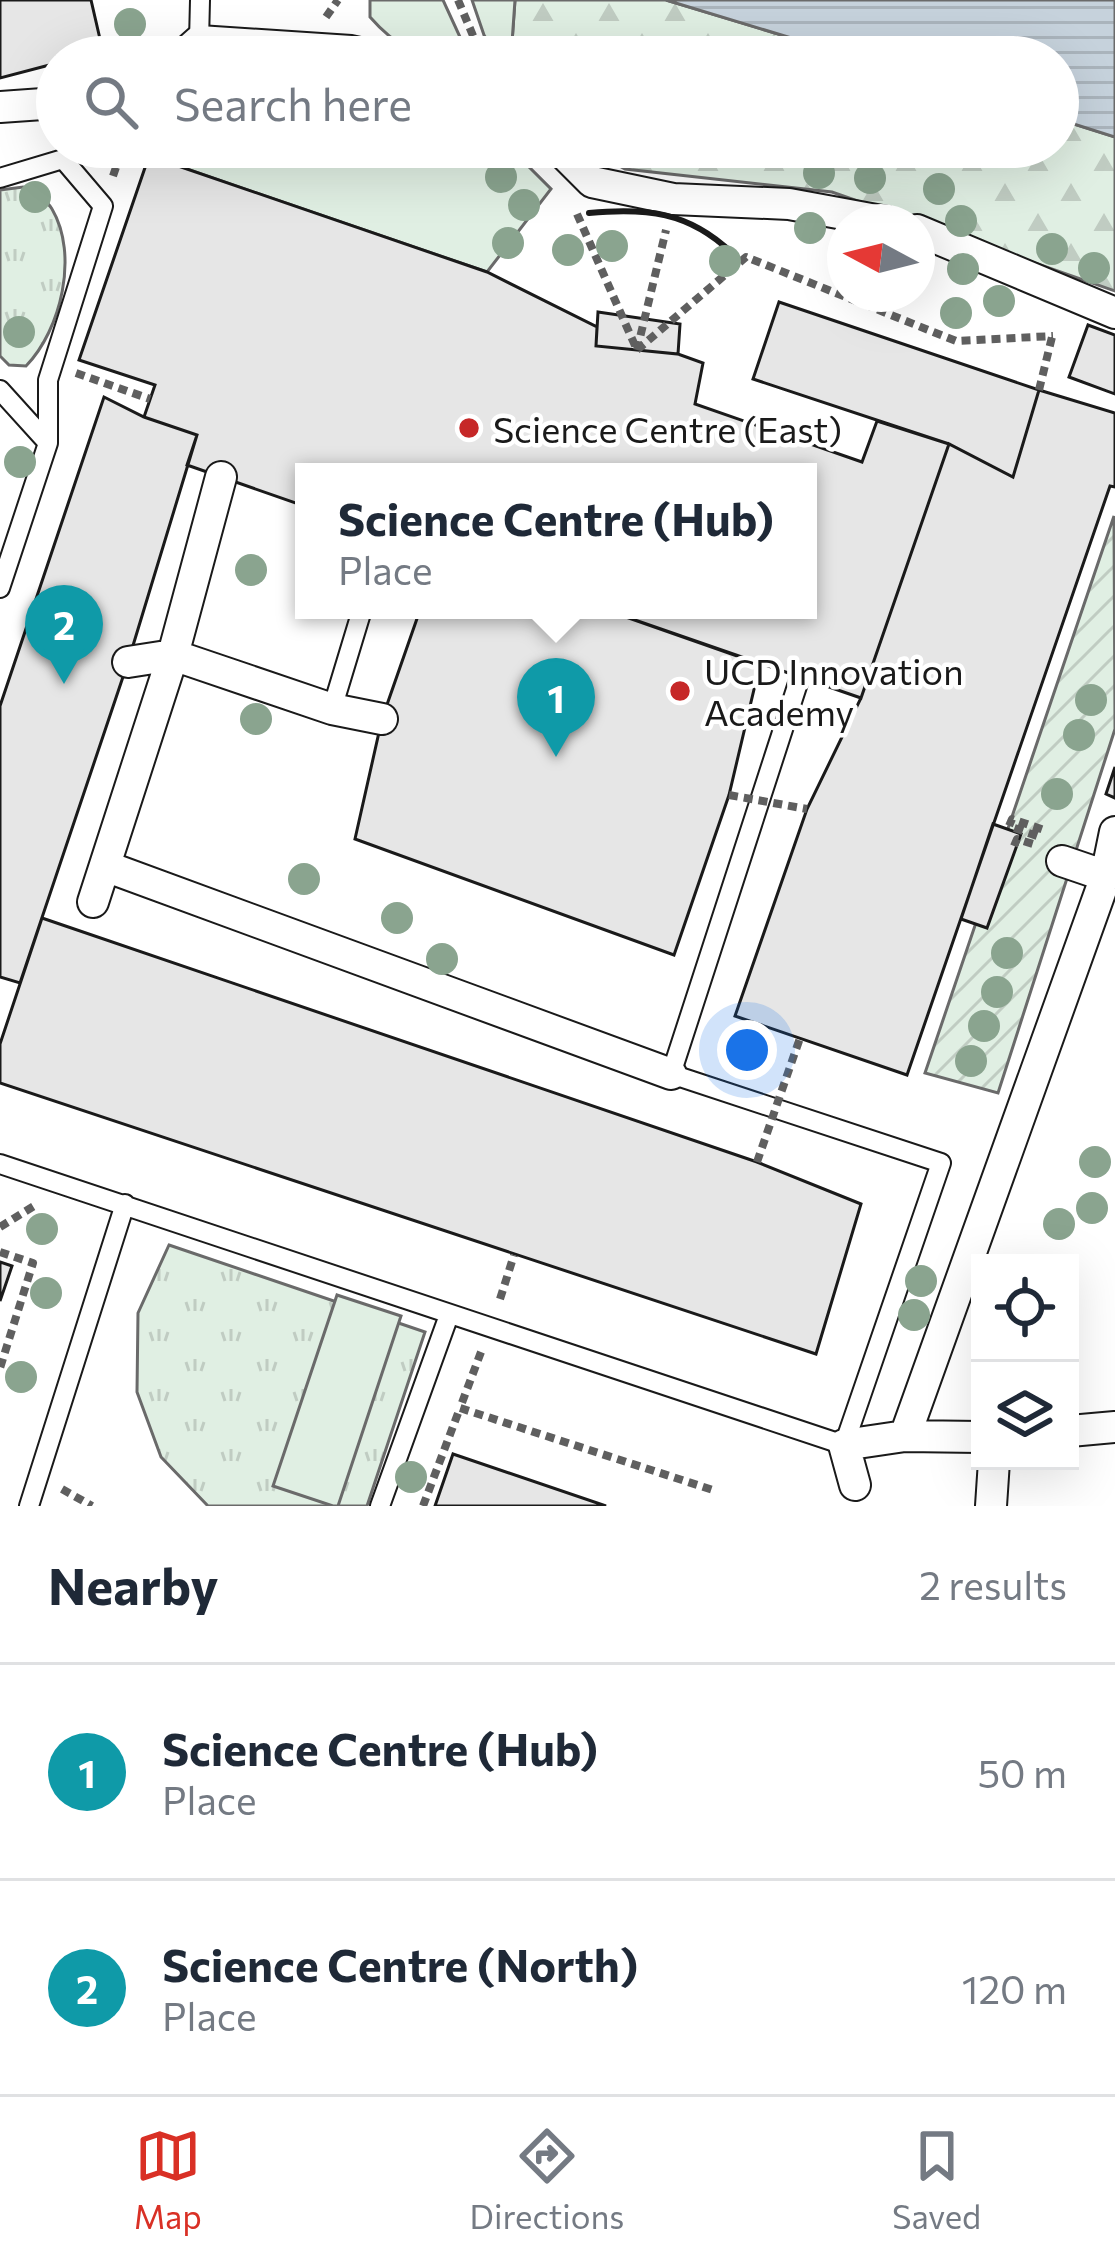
<!DOCTYPE html>
<html lang="en">
<head>
<meta charset="utf-8">
<style>
  :root { --surface:#fff; --page:#f6f6f7; --text:#1f2937; --muted:#747a83; --line:#e0e1e3; --accent:#d93025 }
  body { margin:0; font-family:Commissioner,sans-serif; background:var(--page); color:var(--text) }
  .controls { position:absolute; right:36px; bottom:36px; display:grid; overflow:hidden; border-radius:0px; box-shadow:0 12px 48px #0002 }
  .controls button { width:108px; height:108px; display:grid; place-items:center; padding:0; border:0; border-bottom:3px solid var(--line); background:var(--surface); color:var(--text); font:60px sans-serif }
  .compass { position:absolute; left:827px; top:204px; width:108px; height:108px; border-radius:50%; background:var(--surface); box-shadow:0 12px 48px #0002; rotate:277deg }
  .you { position:absolute; left:747px; top:1050px; width:42px; height:42px; margin:-30px; border:9px solid #fff; border-radius:50%; background:#1a73e8; box-shadow:0 0 0 18px #1a73e833 }
  .badge { display:grid; place-items:center; width:78px; height:78px; border-radius:50%; background:var(--accent); color:#fff; font-size:39px; font-weight:700 }
  .pin { position:absolute; translate:-50% -99px; filter:drop-shadow(0 3px 6px #0008) }
  .pin::after { content:''; position:absolute; top:63px; width:42px; height:36px; background:inherit; clip-path:polygon(0 0,100% 0,50% 100%) }
  .popup { position:absolute; left:295px; top:463px; width:522px; height:156px; box-sizing:border-box; display:grid; place-content:center; border-radius:0px; background:var(--surface); filter:drop-shadow(0 3px 9px #0005); font-size:39px; white-space:nowrap; color:var(--muted) }
  .popup b { font-size:45px; color:var(--text) }
  .popup::after { content:''; position:absolute; left:50%; top:100%; margin-left:-24px; border:24px solid transparent; border-top-color:var(--surface) }
  .list { margin:0; padding:0; list-style:none }
  h2 { display:flex; justify-content:space-between; align-items:center; height:156px; margin:0; padding:0 48px; font-size:51px }
  h2 small { font-size:39px; font-weight:400; color:var(--muted) }
  .list li { display:grid; grid-template-columns:78px 1fr auto; gap:36px; align-items:center; box-sizing:border-box; height:216px; padding:0 48px; border-top:3px solid var(--line) }
  .list b { display:block; font-size:45px; white-space:nowrap }
  .list p { margin:0; font-size:39px; white-space:nowrap; color:var(--muted) }
  .list em { font-size:39px; font-style:normal; color:var(--muted) }
  .icon { flex:none; width:66px; height:66px; fill:none; stroke:currentColor; stroke-width:2; stroke-linecap:round; stroke-linejoin:round }
  .map { position:relative; flex:none; width:1115px; height:1506px; overflow:hidden }
  .search { position:absolute; background:var(--surface); box-shadow:0 12px 48px #0002; left:36px; right:36px; top:36px; height:132px; display:flex; align-items:center; gap:30px; box-sizing:border-box; padding:0 42px; border-radius:66px; color:var(--muted); font-size:45px }
  .sheet { height:588px; background:var(--surface) }
  nav { display:flex; justify-content:space-around; align-items:center; box-sizing:border-box; height:168px; border-top:3px solid var(--line); background:var(--surface); font-size:33px; color:var(--muted) }
  nav a { display:grid; justify-items:center; gap:6px }
  nav .on { color:var(--accent) }
  .map>svg:first-child { display:block }
  .grass { fill:url(#grass-tufts); stroke:#6a6a6a; stroke-width:3 }
  .forest { fill:url(#forest-firs); stroke:#6a6a6a; stroke-width:3 }
  .park { fill:#e0efe3; stroke:#6a6a6a; stroke-width:3 }
  .garden { fill:url(#garden-furrows); stroke:#6a6a6a; stroke-width:3 }
  .water { fill:url(#water-rules); stroke:#6a6a6a; stroke-width:3 }
  .building { fill:#e6e6e6; stroke:#1a1a1a; stroke-width:3 }
  .lines { fill:none; stroke-linecap:round; stroke-linejoin:round }
  .service-casing { stroke:#1a1a1a; stroke-width:22 }
  .pedestrian-casing { stroke:#1a1a1a; stroke-width:34 }
  .path { stroke:#5f5f5f; stroke-width:8; stroke-dasharray:9 6; stroke-linecap:butt }
  .service { stroke:#fff; stroke-width:18 }
  .pedestrian { stroke:#fff; stroke-width:30 }
  .path-bridge { stroke:#5f5f5f; stroke-width:8; stroke-dasharray:9 6; stroke-linecap:butt }
  .wall { stroke:#1a1a1a; stroke-width:6 }
  .tree { fill:#8aa48f }
  .poi-dot { fill:#c62828; stroke:#fff; stroke-width:4.5 }
  .labels { text-anchor:middle; dominant-baseline:central; stroke-width:9; stroke-linejoin:round; paint-order:stroke }
  .poi-label { font-size:36px; fill:#1a1a1a; stroke:#fff; text-anchor:start }
</style>
</head>
<body>
<div class="map">
<svg width="1115" height="1506" viewBox="0 0 1115 1506">
  <defs>
    <pattern id="grass-tufts" width="24" height="20" patternUnits="userSpaceOnUse" patternTransform="scale(3)"><rect width="24" height="20" fill="#e0efe3"/><path d="M3 7l-1-3M5 7V3M7 7l1-3M15 17l-1-3M17 17v-4M19 17l1-3" fill="none" stroke="#c0ccc2"/></pattern>
    <pattern id="forest-firs" width="22" height="20" patternUnits="userSpaceOnUse" patternTransform="scale(3)"><rect width="22" height="20" fill="#e0efe3"/><path d="M5 1l3.5 6h-7zM16 11l3.5 6h-7z" fill="#c0ccc2"/></pattern>
    <pattern id="garden-furrows" width="10" height="10" patternUnits="userSpaceOnUse" patternTransform="scale(3)"><rect width="10" height="10" fill="#e0efe3"/><path d="M-1 1l2-2M0 10L10 0M9 11l2-2" fill="none" stroke="#c0ccc2"/></pattern>
    <pattern id="water-rules" width="6" height="5" patternUnits="userSpaceOnUse" patternTransform="scale(3)"><rect width="6" height="5" fill="#c6d2dc"/><path d="M0 2.5h6" fill="none" stroke="#aab4bc"/></pattern>
  </defs>
  <rect width="100%" height="100%" fill="#fff"/>
  <path class="grass" d="M 23,187 C 33,193 47,200 52,209 C 79,255 61,330 26,366 L 9,365 L 0,356 L 0,190 Z
    M 169,1245 L 425,1332 L 367,1506 L 208,1506 L 161,1457 L 137,1392 L 138,1313 Z"/>
  <path class="forest" d="M 515,0 L 666,0 L 854,57 L 511,57 Z
    M 1058,119 L 1115,137 L 1115,291 L 832,192 L 625,169 L 585,147 L 1058,147 Z"/>
  <path class="park" d="M 370,0 L 443,0 L 460,37 L 458,52 C 426,69 390,40 370,17 Z
    M 472,0 L 515,0 L 511,57 L 498,57 L 484,35 Z
    M 155,147 L 509,147 L 551,189 L 487,272 L 149,156 Z
    M 337,1295 L 401,1316 L 338,1506 L 333,1506 L 273,1486 Z"/>
  <path class="garden" d="M 1114,516 L 1115,729 L 998,1093 L 925,1073 Z"/>
  <path class="water" d="M 666,0 L 1115,0 L 1115,137 L 1058,119 L 1058,57 L 854,57 Z"/>
  <path class="building" d="M 0,0 L 91,0 L 100,39 L 74,57 L 57,57 L 57,63 L 0,78 Z
    M 149,156 L 487,272 L 597,327 L 596,346 L 678,354 L 703,363 L 695,404 L 862,462 L 877,421 L 949,444 L 861,698 L 606,610 L 808,610 L 808,472 L 304,472 L 304,506 L 187,465 L 197,435 L 144,417 L 155,385 L 79,360 Z
    M 779,302 L 1039,390 L 1013,477 L 949,444 L 753,379 Z
    M 598,312 L 680,324 L 678,354 L 596,346 Z
    M 1088,325 L 1115,335 L 1115,394 L 1069,377 Z
    M 1039,390 L 1115,413 L 1115,487 L 1110,486 L 907,1075 L 735,1016 L 807,809 L 861,698 L 949,444 L 1013,477 Z
    M 104,397 L 144,417 L 197,435 L 128,662 L 20,983 L 0,977 L 0,706 Z
    M 420,610 L 606,610 L 760,664 L 729,795 L 674,955 L 355,839 L 382,719 Z
    M 1115,767 L 1115,798 L 1106,794 Z
    M 993,824 L 1021,834 L 987,928 L 961,919 Z
    M 42,918 L 757,1162 L 861,1204 L 816,1354 L 0,1083 L 0,1044 Z
    M 0,1262 L 12,1266 L 0,1301 Z
    M 453,1454 L 606,1506 L 435,1506 Z"/>
  <g class="lines">
    <g class="service-casing">
      <path id="service" d="M 199,41 L 200,0
        M 0,178 L 63,159 L 103,206 L 48,380 L 48,443 L 0,588
        M 0,390 L 48,443
        M 332,709 L 362,610
        M 0,1164 L 844,1445 L 941,1163 L 671,1074 L 800,677
        M 29,1506 L 125,1204
        M 380,1506 L 449,1315"/>
    </g>
    <g class="pedestrian-casing">
      <path id="pedestrian" d="M 181,57 L 199,41 L 351,51 L 379,57
        M 0,107 L 57,103
        M 557,147 L 592,182 L 673,199 L 789,204 L 887,222
        M 917,230 L 1115,313
        M 128,662 L 173,655 L 332,709 L 382,719
        M 1062,861 L 1106,876
        M 105,866 L 671,1074
        M 93,902 L 173,655 L 221,477
        M 1070,1431 L 1115,1427
        M 980,1437 L 905,1436 L 1106,876 L 1115,832
        M 855,1485 L 844,1445 L 905,1436
        M 991,1506 L 994,1461"/>
    </g>
    <path class="path" d="M 458,0 L 482,57
      M 326,17 L 338,0
      M 85,50 L 97,57
      M 113,176 L 123,147
      M 577,214 L 637,350
      M 637,350 L 746,257 L 956,341 L 1053,336
      M 637,350 L 666,230
      M 76,373 L 150,399
      M 1039,390 L 1053,333
      M 1037,836 L 1009,826 L 1012,819 L 1047,831
      M 1014,846 L 1017,839 L 1033,844
      M 0,1227 L 34,1206
      M 0,1252 L 33,1263 L 0,1368
      M 500,1299 L 514,1255
      M 481,1352 L 460,1408 L 716,1491
      M 62,1489 L 92,1506
      M 423,1506 L 460,1408"/>
    <use href="#service" class="service"/>
    <use href="#pedestrian" class="pedestrian"/>
    <path class="path-bridge" d="M 729,795 L 807,809
      M 757,1162 L 800,1038"/>
    <path class="wall" d="M 589,213 C 646,208 688,211 732,253"/>
  </g>
  <g class="tree">
    <circle cx="130" cy="24" r="16"/>
    <circle cx="819" cy="173" r="16"/>
    <circle cx="501" cy="177" r="16"/>
    <circle cx="870" cy="178" r="16"/>
    <circle cx="939" cy="189" r="16"/>
    <circle cx="35" cy="197" r="16"/>
    <circle cx="524" cy="205" r="16"/>
    <circle cx="961" cy="221" r="16"/>
    <circle cx="810" cy="228" r="16"/>
    <circle cx="508" cy="243" r="16"/>
    <circle cx="612" cy="246" r="16"/>
    <circle cx="1052" cy="249" r="16"/>
    <circle cx="568" cy="250" r="16"/>
    <circle cx="725" cy="261" r="16"/>
    <circle cx="1094" cy="268" r="16"/>
    <circle cx="963" cy="269" r="16"/>
    <circle cx="999" cy="301" r="16"/>
    <circle cx="956" cy="313" r="16"/>
    <circle cx="19" cy="332" r="16"/>
    <circle cx="20" cy="462" r="16"/>
    <circle cx="251" cy="570" r="16"/>
    <circle cx="1091" cy="700" r="16"/>
    <circle cx="256" cy="719" r="16"/>
    <circle cx="1079" cy="735" r="16"/>
    <circle cx="1057" cy="794" r="16"/>
    <circle cx="304" cy="879" r="16"/>
    <circle cx="397" cy="918" r="16"/>
    <circle cx="1007" cy="953" r="16"/>
    <circle cx="442" cy="959" r="16"/>
    <circle cx="997" cy="992" r="16"/>
    <circle cx="984" cy="1026" r="16"/>
    <circle cx="971" cy="1061" r="16"/>
    <circle cx="1095" cy="1162" r="16"/>
    <circle cx="1092" cy="1208" r="16"/>
    <circle cx="1059" cy="1224" r="16"/>
    <circle cx="42" cy="1229" r="16"/>
    <circle cx="921" cy="1281" r="16"/>
    <circle cx="46" cy="1293" r="16"/>
    <circle cx="914" cy="1315" r="16"/>
    <circle cx="21" cy="1377" r="16"/>
    <circle cx="411" cy="1477" r="16"/>
  </g>
  <g class="poi-dot">
    <circle cx="469" cy="428" r="12"/>
    <circle cx="680" cy="691" r="12"/>
  </g>
  <g class="labels">
    <g class="poi-label">
      <text x="493" y="428">Science Centre (East)</text>
      <text x="704" y="670">UCD Innovation<tspan x="704" dy="41">Academy</tspan></text>
    </g>
  </g>
</svg>
<div class="controls">
<button><svg class="icon" aria-label="locate" viewBox="0 0 24 24"><circle cx="12" cy="12" r="6"/><path d="M12 2v4M12 18v4M2 12h4M18 12h4"/></svg></button>
<button><svg class="icon" aria-label="layers" viewBox="0 0 24 24"><path d="M12 4l9 5-9 5-9-5zM3 14l9 5 9-5"/></svg></button>
</div>
<svg class="compass" viewBox="-18 -18 36 36"><path d="M0-13l5 13h-10z" fill="#e53935"/><path d="M0 13l5-13h-10z" fill="#747a83"/></svg>
<div class="you"></div>
<div class="pin badge" style="left:556px;top:757px;background:#0f9aa8">1</div>
<div class="popup"><b>Science Centre (Hub)</b>Place</div>
<div class="pin badge" style="left:64px;top:684px;background:#0f9aa8">2</div>
<div class="search"><svg class="icon" aria-label="search" viewBox="0 0 24 24"><circle cx="10" cy="10" r="6"/><path d="M15 15l6 6"/></svg>Search here</div>
</div>
<section class="sheet">
<h2>Nearby<small>2 results</small></h2>
<ul class="list">
<li><span class="badge" style="background:#0f9aa8">1</span><div><b>Science Centre (Hub)</b><p>Place</p></div><em>50 m</em></li>
<li><span class="badge" style="background:#0f9aa8">2</span><div><b>Science Centre (North)</b><p>Place</p></div><em>120 m</em></li>
</ul>
</section>
<nav>
<a class="on"><svg class="icon" aria-label="map" viewBox="0 0 24 24"><path d="M3 6l6-2 6 2 6-2v14l-6 2-6-2-6 2zM9 4v14M15 6v14"/></svg>Map</a>
<a><svg class="icon" aria-label="directions" viewBox="0 0 24 24"><path d="M12 3l9 9-9 9-9-9zM9 14v-3h6M13 9l2 2-2 2"/></svg>Directions</a>
<a><svg class="icon" aria-label="saved" viewBox="0 0 24 24"><path d="M7 4h10v16l-5-4-5 4z"/></svg>Saved</a>
</nav>
</body>
</html>
